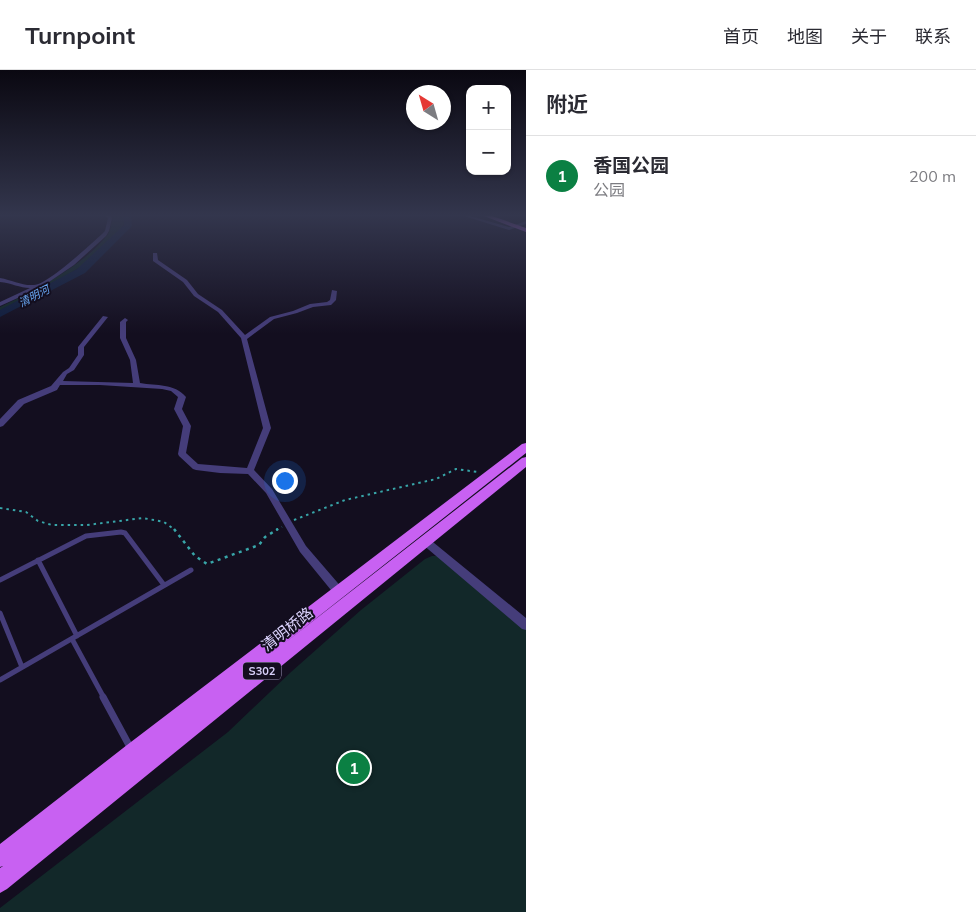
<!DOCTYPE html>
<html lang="zh">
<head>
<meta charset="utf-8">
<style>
  :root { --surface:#fff; --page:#f2f2f3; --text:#2b2b33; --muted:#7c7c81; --line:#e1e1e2; --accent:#0b8043 }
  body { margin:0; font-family:Mulish,"Noto Sans SC",sans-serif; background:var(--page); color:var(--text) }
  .controls { position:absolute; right:15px; top:15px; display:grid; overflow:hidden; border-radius:10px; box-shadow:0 1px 4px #0004 }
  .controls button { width:45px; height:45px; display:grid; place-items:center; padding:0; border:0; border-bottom:1px solid var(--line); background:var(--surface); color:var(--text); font:25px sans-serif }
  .compass { position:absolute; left:406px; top:15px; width:45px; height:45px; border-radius:50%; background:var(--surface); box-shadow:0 1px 4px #0004; rotate:323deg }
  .you { position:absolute; left:284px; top:410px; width:18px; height:18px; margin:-12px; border:4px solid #fff; border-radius:50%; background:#1a73e8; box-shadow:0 0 0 8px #1a73e833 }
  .badge { display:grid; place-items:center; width:32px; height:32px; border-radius:50%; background:var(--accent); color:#fff; font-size:16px; font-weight:700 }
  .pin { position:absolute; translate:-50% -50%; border:2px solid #fff; box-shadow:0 1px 5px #0006 }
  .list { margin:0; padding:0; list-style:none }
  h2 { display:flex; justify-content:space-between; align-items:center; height:65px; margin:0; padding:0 20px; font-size:21px }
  h2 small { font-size:16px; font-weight:400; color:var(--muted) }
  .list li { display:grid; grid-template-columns:32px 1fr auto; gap:15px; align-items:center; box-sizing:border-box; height:80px; padding:0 20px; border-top:1px solid var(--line) }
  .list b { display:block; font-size:19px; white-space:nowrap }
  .list p { margin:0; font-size:16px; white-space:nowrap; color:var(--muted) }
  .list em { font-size:16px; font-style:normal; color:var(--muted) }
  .map { position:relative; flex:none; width:526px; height:842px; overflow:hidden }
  header { display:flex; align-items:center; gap:30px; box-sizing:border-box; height:70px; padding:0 25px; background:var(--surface); border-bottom:1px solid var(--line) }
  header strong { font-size:24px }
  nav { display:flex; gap:28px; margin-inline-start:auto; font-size:18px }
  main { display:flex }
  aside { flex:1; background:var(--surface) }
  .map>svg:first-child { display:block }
  .green { fill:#122829 }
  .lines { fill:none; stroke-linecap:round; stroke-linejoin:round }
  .river { fill:#0f1d3e; fill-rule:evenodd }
  .path-far1 { stroke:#38a5a8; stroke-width:2; stroke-dasharray:2.5 4; stroke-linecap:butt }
  .path { stroke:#38a5a8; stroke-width:2.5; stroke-dasharray:3 4.5; stroke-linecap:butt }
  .service-far1 { stroke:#453d7a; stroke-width:5 }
  .service { stroke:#453d7a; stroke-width:7 }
  .minor { fill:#453d7a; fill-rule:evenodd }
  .primary { fill:#c861f2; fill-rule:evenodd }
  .labels { text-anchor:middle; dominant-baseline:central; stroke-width:4; stroke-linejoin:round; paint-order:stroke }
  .far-water-label { font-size:11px; font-style:italic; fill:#68a6f2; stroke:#130e1f }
  .shield { fill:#130e1f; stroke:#9e96b9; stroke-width:1 }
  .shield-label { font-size:11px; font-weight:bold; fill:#d9d1fb }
  .near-street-label { font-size:15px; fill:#d9d1fb; stroke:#130e1f }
</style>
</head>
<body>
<header>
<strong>Turnpoint</strong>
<nav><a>首页</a><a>地图</a><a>关于</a><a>联系</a></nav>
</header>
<main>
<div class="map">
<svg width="526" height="842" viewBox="0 0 526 842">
  <rect width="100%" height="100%" fill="#130e1f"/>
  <path class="green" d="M 111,146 L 123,146 L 125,152 C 106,190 37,223 0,241 L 0,237 C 32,222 88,193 108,164 C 111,160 111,153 113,149 Z
    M 432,486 L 438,486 L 526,558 L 526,842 L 0,842 L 0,838 L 228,662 L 291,602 L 361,540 L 425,489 Z"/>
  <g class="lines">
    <path class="river" d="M 123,146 L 131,146 L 132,156 L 85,203 L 0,247 L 0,240 L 77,199 L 124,155 Z"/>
    <path class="path-far1" d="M 0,438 L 26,442 L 38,451 L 52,455 L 87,455 L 143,448 L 164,452 L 175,460
      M 294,450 L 345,430 L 436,409 L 456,399 L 478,402
      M 276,460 L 282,457"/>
    <path class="path" d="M 174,459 L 195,486 L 207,494 L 259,475 L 265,467 L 278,459"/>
    <path class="service-far1" d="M 38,490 L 77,566
      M 0,510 L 86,466 L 121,462 L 125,463 L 164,515
      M 0,543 L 22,597
      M 72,569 L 104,628
      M 0,610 L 191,500"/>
    <path class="service" d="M 103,627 L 130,677"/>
    <path class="minor" d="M 106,146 L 110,146 L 112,148 L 109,161 L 106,166 L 74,195 L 40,218 L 0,236 L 0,232 L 30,218 C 20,218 11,213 0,212 L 0,208 C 12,210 22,216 34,215 C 47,215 91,174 102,164 L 105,161 L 108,148 Z
      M 464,146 L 470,146 L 509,157 L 526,151 L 526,154 L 509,160 Z
      M 153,183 L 157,183 L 158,190 L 187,210 L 198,224 L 222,240 L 245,265 L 270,247 L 293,241 L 310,234 L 327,232 L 330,230 L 332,220 L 337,221 L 336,230 L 331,235 L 313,237 L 297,243 L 274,249 L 247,269 L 271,358 L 254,400 L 272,419 L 306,476 L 343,519 L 344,522 L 343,525 L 339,527 L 335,525 L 300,482 L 266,423 L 248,404 L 220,403 L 196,400 L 193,399 L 179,386 L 178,384 L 183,356 L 174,339 L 178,327 L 171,321 L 162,319 L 100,315 L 60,315 L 57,320 L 24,334 L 3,356 L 0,357 L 0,349 L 18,330 L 51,316 L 63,302 L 69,298 L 78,285 L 78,277 L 103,246 L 108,247 L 84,277 L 84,285 L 74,300 L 67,304 L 63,311 L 133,313 L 130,290 L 120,268 L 120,252 L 125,248 L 128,250 L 126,252 L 126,268 L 136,290 L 140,313 C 157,316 174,313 186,327 L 182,339 L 191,356 L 186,383 L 198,394 L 247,398 L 263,358 L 241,268 L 218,242 L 194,226 L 183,212 L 153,191 Z
      M 425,467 L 428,468 L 526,548 L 526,560 L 522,559 L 422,474 L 420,471 L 422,468 Z"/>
    <path class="primary" d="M 484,146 L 492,146 L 526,158 L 526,162 Z
      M 526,373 L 526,383 L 281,576 L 522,388 L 526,387 L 526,397 L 7,819 L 0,823 L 0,798 L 3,796 L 0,797 L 0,774 L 127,675 L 522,374 Z"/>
  </g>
  <linearGradient id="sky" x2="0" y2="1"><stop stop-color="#0a0811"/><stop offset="0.55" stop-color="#33364d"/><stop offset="1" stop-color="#33364d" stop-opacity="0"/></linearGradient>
  <rect width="526" height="264" fill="url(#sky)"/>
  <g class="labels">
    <g class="far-water-label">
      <text transform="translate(34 226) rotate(-28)">清明河</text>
    </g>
    <rect class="shield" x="243" y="592.5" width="38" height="17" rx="4"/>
    <g class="shield-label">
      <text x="262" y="601">S302</text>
    </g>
    <g class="near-street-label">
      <text transform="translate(287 559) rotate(-38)">清明桥路</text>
    </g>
  </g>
</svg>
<div class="controls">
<button>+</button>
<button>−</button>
</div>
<svg class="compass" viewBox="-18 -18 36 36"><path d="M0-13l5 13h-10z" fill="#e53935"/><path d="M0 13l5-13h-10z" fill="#7c7c81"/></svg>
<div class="you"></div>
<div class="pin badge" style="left:354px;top:698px">1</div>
</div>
<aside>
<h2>附近<small></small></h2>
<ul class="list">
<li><span class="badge">1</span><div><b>香国公园</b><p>公园</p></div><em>200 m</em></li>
</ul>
</aside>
</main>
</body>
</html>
